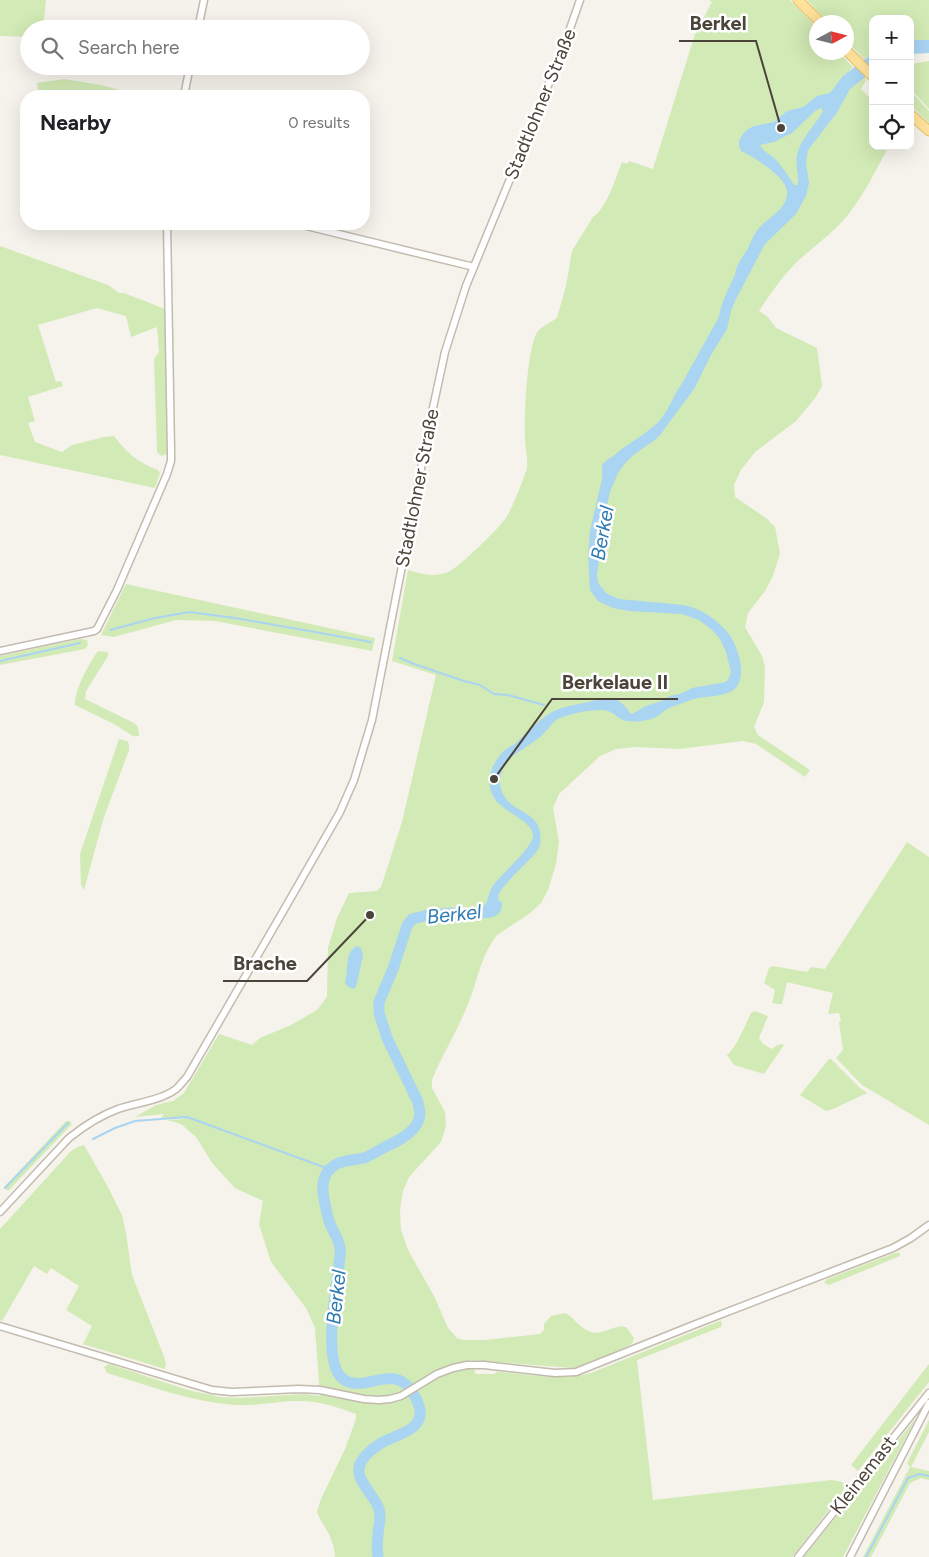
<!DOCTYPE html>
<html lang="en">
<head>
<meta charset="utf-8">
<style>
  :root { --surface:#fff; --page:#f2f2f2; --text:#202124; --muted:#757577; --line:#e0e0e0 }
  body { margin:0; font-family:Figtree,sans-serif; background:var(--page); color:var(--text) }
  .controls { position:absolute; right:15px; top:15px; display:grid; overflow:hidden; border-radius:10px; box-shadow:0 5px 20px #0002 }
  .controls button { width:45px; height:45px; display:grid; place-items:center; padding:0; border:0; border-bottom:1px solid var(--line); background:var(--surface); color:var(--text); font:25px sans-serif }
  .compass { position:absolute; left:809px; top:15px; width:45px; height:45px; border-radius:50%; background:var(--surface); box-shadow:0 5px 20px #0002; rotate:83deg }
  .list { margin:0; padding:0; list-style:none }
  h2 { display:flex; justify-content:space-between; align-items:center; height:65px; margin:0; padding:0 20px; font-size:21px }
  h2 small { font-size:16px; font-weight:400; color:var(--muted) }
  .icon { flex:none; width:28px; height:28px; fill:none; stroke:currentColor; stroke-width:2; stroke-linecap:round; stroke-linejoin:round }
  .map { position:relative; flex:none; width:929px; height:1557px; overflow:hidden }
  .search { position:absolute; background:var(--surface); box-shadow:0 5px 20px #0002; left:20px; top:20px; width:350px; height:55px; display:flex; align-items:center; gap:12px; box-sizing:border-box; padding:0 18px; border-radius:28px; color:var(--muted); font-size:19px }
  .panel { position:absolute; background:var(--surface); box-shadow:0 5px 20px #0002; left:20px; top:90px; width:350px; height:140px; border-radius:20px }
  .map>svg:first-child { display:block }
  .green { fill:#d2eab5 }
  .water { fill:#a9d4f2; fill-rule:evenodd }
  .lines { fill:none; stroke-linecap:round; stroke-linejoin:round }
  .stream { stroke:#a9d4f2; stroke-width:2 }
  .river { stroke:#a9d4f2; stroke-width:11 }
  .minor-casing { stroke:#c2bbae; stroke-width:9 }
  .major-casing { stroke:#e6c16a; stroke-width:11 }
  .minor { stroke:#fff; stroke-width:6 }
  .major { stroke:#ffe39c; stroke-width:9 }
  .labels { text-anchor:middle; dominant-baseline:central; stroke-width:5; stroke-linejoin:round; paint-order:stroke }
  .street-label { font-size:19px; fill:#4b4439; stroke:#fff }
  .water-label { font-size:20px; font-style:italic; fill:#2e7ab2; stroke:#fff }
  .leader { fill:none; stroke:#4b4439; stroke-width:2 }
  .callout-dot { fill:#4b4439; stroke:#fff; stroke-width:2 }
  .callout-label { font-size:20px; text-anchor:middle; font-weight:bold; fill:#4b4439; stroke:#fff; stroke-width:5; stroke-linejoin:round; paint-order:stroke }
</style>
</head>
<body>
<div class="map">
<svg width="929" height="1557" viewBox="0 0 929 1557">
  <rect width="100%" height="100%" fill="#f6f3ec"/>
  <path class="green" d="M 0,0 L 46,0 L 43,29 L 29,29 L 29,37 L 0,36 Z
    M 709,0 L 790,0 L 816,27 L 816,52 L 839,53 L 853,67 L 849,71 L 856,84 L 864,77 L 866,80 L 861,89 L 873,101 L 873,146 L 889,146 C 874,173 861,202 840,224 C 827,237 812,248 799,260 C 783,275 771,293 759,311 L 768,317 L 776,328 L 817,348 L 822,386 L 816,397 L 796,421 L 755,452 L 741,470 L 734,485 L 735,497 L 766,518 L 775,527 L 780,553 L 773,576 L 765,591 L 748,613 L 745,627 L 762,656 L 765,667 L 764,702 L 754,727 L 758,735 L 810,770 L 805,777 L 756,744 L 743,741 L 680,749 L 635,747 L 616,749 L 600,756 L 559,794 L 553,808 L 559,842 L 556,864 L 548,890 L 541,903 L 529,914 L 497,935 C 482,954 478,977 470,999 C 461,1023 447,1047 436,1070 L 432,1080 L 432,1088 L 445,1112 L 446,1126 L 441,1142 L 409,1177 L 403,1191 L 400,1209 L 401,1230 L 408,1250 L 434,1296 L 448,1328 L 457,1338 L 463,1340 L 484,1340 L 540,1334 L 544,1330 L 544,1324 L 551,1316 L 565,1313 C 575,1318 579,1328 591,1332 C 601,1335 609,1328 618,1327 C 621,1326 624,1327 626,1327 L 634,1338 L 632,1344 L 583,1366 L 572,1368 L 470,1360 L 476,1374 L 495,1374 L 496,1372 L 501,1372 C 531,1375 561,1381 591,1373 L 717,1322 L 721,1321 L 722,1325 L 721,1327 L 637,1360 L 653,1500 L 832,1480 L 842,1482 L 845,1486 L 842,1493 L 792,1557 L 335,1557 L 334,1548 L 329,1534 L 320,1519 L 317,1512 L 321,1499 L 345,1449 L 356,1419 L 356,1414 C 336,1406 316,1400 293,1401 C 274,1402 255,1406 236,1405 C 191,1402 150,1386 107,1373 L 104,1367 L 109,1364 L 188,1390 L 220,1397 L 240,1398 L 304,1394 L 320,1396 L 315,1328 L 306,1308 L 271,1262 L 259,1224 L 263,1201 L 235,1188 L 213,1164 L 196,1137 L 181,1124 L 167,1120 L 185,1119 L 181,1118 L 161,1118 L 164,1114 L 135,1117 L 156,1105 L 173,1101 L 184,1093 L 219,1034 L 252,1045 L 260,1038 L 291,1025 L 317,1010 L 327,997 L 328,948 L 337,918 L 349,893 L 377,891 L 381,887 L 402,822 L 436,675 L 392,661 L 408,570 C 422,574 432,577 446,573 C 457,570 499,528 506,518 C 513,506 523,481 527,468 C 528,457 525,448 525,437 C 524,418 527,344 538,331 C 542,326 552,322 557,318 L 566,286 L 572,251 L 593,217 C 607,208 616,177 622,162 L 627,164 L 629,161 L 653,169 L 695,34 L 712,2 Z
    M 807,0 L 929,0 L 929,40 L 910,40 L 910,19 L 873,19 L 873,54 L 864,59 L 847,41 L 846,22 L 828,22 Z
    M 929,61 L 929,109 L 910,88 L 910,64 Z
    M 64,79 L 101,85 L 142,96 L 39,96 L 37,83 Z
    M 910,90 L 929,111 L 929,123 L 910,105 Z
    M 0,246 L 108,285 L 119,293 L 124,293 L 165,309 L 167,454 L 161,456 L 157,452 L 154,359 L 159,352 L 157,327 L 131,337 L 126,316 L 97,308 L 38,325 L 56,382 L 61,381 L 63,386 L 28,397 L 35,421 L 28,423 L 35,442 L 62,452 L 72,445 L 104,437 L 114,436 C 127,453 137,462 158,470 L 160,473 L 155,488 L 0,455 Z
    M 126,584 L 375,638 L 372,651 L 215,621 L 176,620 L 114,637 L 101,635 Z
    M 80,639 L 87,640 L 88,645 L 85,649 L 0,665 L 0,656 Z
    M 98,651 L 108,652 L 108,656 L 86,691 L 85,699 L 134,723 L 138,727 L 139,736 L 133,736 L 114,724 L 75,705 C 74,691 89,663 98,651 Z
    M 119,739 L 127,741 L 129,744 L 129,750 L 103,820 L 84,890 L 81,885 L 80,854 Z
    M 907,842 L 929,857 L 929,1125 L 862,1085 L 836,1058 L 843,1050 L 839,1022 L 841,1021 L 839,1013 L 828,1014 L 833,993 L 787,982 L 782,1004 L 778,1004 L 772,1003 L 775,990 L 764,983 L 769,968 L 773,966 L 807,972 L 811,967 L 825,969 Z
    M 755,1011 L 768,1016 L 759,1038 L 763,1044 L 772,1049 C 776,1046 779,1043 784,1045 L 764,1074 L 734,1065 L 727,1055 C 738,1045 744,1027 751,1013 Z
    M 829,1059 L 831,1059 L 860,1088 L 867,1093 L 833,1109 L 826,1111 L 800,1095 Z
    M 66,1121 L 70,1121 L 72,1124 L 8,1191 L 4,1187 Z
    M 84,1145 L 108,1187 L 122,1215 L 126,1233 L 132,1275 L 163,1354 L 166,1363 L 165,1369 L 83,1344 L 92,1326 L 66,1310 L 79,1286 L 51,1268 L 47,1274 L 34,1266 L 2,1321 L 0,1320 L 0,1229 L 71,1151 L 80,1146 Z
    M 895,1253 L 900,1253 L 900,1256 L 829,1285 L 824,1283 L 827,1279 Z
    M 929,1364 L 929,1382 L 858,1471 L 851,1465 Z
    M 916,1418 L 843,1557 L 804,1557 Z
    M 929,1420 L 929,1432 L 911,1467 L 929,1471 L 929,1480 L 921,1478 L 910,1483 L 871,1557 L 863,1557 L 910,1467 L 907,1463 Z"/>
  <path class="water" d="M 910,40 L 929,40 L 929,53 L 910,54 Z
    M 873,54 L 873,71 L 850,89 L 836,114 L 808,150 L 806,163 L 809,183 L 806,196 L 796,214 L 765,244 L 736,299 L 731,311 L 727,329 L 711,355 L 694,389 L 660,435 L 655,440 L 636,453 L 626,462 L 618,473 L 610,492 L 604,519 L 597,576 L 598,583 L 606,593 L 619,599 L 683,605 C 700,608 717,619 728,633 C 735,642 740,656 741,668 C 743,703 710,692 688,701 C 681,704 673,706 667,709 C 662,712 659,716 654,718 C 647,721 635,722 628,721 C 620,721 615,713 608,711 C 597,708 574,713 563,717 C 554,719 552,725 546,731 C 535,744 520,748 508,761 C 497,774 497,790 509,802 C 520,813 537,814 540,832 C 541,839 541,845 537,851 C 530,861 499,887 498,897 C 498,901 500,901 502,903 C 503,913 496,917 488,918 L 438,920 L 439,910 L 457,908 L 482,908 C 490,902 487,891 496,882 C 503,873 534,846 533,835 C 532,820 501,812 493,796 C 485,781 492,762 504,751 C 508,747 515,745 519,740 C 529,730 541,718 554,711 C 563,707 574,705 584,703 C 606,699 614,690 630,713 L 632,714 L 646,706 L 662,701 L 670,696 L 683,693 L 692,688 L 726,682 L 729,678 L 731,672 L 726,652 L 720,639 L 712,630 L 699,620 L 682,614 L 629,611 L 613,608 L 598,601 L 590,590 L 588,555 L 590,531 L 602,479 L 602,465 C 608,457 613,458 619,451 C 631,442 651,431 661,419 C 669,409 673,396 681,385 L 719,317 C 721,302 728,291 734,277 C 736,273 736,267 739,263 C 741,258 745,254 747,250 C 751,242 754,233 760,227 C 770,217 789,207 787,191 C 785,176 754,157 741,151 L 739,146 L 739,141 L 743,134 L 748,129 L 754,126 L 774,122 L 787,111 L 803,107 L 817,96 L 830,93 L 843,76 L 865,59 ZM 821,108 L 823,111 C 815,126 800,139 797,155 C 795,165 799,174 798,183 L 797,185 L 794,185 C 790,178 781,165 775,159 C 770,154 763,152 760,145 L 774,142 L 792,133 L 815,111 Z
    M 357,946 L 361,948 L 363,956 L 356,987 L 353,989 L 347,986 L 345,982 C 349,970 344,952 357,946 Z"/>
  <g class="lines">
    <path class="stream" d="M 110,630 L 155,618 L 189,612 L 235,618 L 371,642
      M 400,658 L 414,664 L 464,681 L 480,685 L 494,694 L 508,695 L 544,705
      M 0,661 L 80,643
      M 93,1139 L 115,1128 L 135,1121 L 187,1117 L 329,1169
      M 5,1188 L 68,1123
      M 866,1557 L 908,1478 L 920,1474 L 929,1476"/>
    <path class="river" d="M 378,1557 C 377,1550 377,1542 378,1535 C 378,1526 382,1517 379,1509 C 374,1493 349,1476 363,1459 C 368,1452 376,1446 383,1442 C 396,1435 423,1430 420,1410 C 419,1404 415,1396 411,1390 C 391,1362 363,1396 342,1378 C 321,1359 338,1281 340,1256 C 342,1242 333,1233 329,1221 C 326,1210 322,1195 323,1184 C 324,1176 328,1169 335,1165 C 342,1160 355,1160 364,1158 C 372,1155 379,1150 387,1146 C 400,1140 420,1130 420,1113 C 420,1110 418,1105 418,1102 L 387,1038 L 379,1013 L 379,1002 L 393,969 L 407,926 L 412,919 L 424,916 L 452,913"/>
    <g class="minor-casing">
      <path id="minor" d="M 198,29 L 204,0
        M 184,96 L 190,66
        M 298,224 L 474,267
        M 0,651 L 94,631 L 97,629 L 117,590 L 167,474 L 171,461 L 171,451 L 167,224
        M 0,1212 L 69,1138 C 84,1126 99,1116 118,1109 C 136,1103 162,1100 176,1089 C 180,1086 183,1081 187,1077 L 285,908 L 340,812 L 354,780 L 372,720 L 431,417 L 445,352 L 466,286 L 536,116 L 566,40 L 580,0
        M 0,1326 L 212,1390 L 232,1392 L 299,1389 L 320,1390 L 364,1399 L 379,1400 L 390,1399 L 401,1396 L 437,1374 L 453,1368 L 467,1365 L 484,1365 L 555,1373 L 576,1372 L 696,1324 L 893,1248 L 911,1238 L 929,1225
        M 798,1557 L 929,1393
        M 850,1557 L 929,1403"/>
    </g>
    <g class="major-casing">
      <path id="major" d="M 798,0 L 820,22
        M 846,50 L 873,77
        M 910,114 L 929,131"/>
    </g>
    <use href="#minor" class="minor"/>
    <use href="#major" class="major"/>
  </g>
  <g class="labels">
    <g class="street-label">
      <text transform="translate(540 104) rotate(-68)">Stadtlohner Straße</text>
      <text transform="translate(417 488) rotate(-79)">Stadtlohner Straße</text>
      <text transform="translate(863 1475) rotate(-52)">Kleinemast</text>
    </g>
    <g class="water-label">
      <text transform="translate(602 533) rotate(-80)">Berkel</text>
      <text transform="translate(454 914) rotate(-6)">Berkel</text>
      <text transform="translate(336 1297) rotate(-84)">Berkel</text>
    </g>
  </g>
  <path class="leader" d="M781 128L756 41H679M494 779L552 699H678M370 915L307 981H223"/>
  <g class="callout-dot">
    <circle cx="781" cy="128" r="5"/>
    <circle cx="494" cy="779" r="5"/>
    <circle cx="370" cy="915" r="5"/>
  </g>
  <g class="callout-label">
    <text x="718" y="30">Berkel</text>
    <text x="615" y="689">Berkelaue II</text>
    <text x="265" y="970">Brache</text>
  </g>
</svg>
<div class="controls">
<button>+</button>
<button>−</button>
<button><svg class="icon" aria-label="locate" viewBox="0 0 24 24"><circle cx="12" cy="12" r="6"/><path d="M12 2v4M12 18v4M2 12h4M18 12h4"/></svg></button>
</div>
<svg class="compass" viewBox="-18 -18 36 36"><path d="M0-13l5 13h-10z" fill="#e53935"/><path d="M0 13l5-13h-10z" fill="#757577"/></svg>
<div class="search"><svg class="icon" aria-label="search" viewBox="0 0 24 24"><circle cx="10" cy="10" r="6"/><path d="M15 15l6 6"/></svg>Search here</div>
<section class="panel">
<h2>Nearby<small>0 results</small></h2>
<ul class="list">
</ul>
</section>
</div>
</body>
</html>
